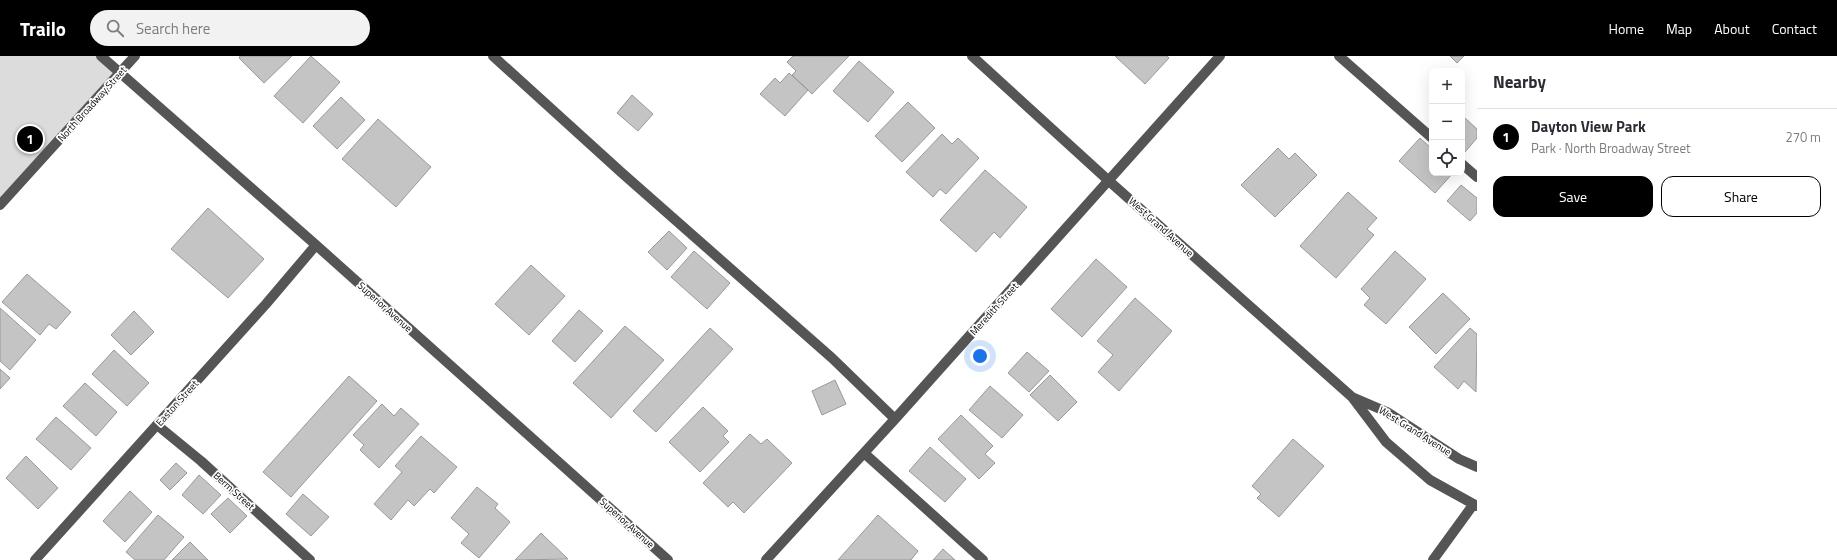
<!DOCTYPE html>
<html lang="en">
<head>
<meta charset="utf-8">
<style>
  :root { --surface:#fff; --page:#f2f2f3; --text:#2b2b33; --muted:#7c7c81; --line:#e1e1e2; --accent:#000 }
  body { margin:0; font-family:"Titillium Web",sans-serif; background:var(--page); color:var(--text) }
  .controls { position:absolute; right:12px; top:12px; display:grid; overflow:hidden; border-radius:8px; box-shadow:0 4px 16px #0002 }
  .controls button { width:36px; height:36px; display:grid; place-items:center; padding:0; border:0; border-bottom:1px solid var(--line); background:var(--surface); color:var(--text); font:20px sans-serif }
  .you { position:absolute; left:980px; top:300px; width:14px; height:14px; margin:-10px; border:3px solid #fff; border-radius:50%; background:#1a73e8; box-shadow:0 0 0 6px #1a73e833 }
  .badge { display:grid; place-items:center; width:26px; height:26px; border-radius:50%; background:var(--accent); color:#fff; font-size:13px; font-weight:700 }
  .pin { position:absolute; translate:-50% -50%; border:2px solid #fff; box-shadow:0 1px 4px #0006 }
  .list { margin:0; padding:0; list-style:none }
  h2 { display:flex; justify-content:space-between; align-items:center; height:52px; margin:0; padding:0 16px; font-size:17px }
  h2 small { font-size:13px; font-weight:400; color:var(--muted) }
  .list li { display:grid; grid-template-columns:26px 1fr auto; gap:12px; align-items:center; box-sizing:border-box; height:56px; padding:0 16px; border-top:1px solid var(--line) }
  .list b { display:block; font-size:15px; white-space:nowrap }
  .list p { margin:0; font-size:13px; white-space:nowrap; color:var(--muted) }
  .list em { font-size:13px; font-style:normal; color:var(--muted) }
  .actions { display:flex; gap:8px; padding:12px 16px }
  .actions a { flex:1; padding:9px 0; border:1px solid var(--accent); border-radius:12px; text-align:center; font-size:14px; color:var(--accent) }
  .actions .main { background:var(--accent); color:#fff }
  .icon { flex:none; width:22px; height:22px; fill:none; stroke:currentColor; stroke-width:2; stroke-linecap:round; stroke-linejoin:round }
  .map { position:relative; flex:none; width:1477px; height:504px; overflow:hidden }
  header { display:flex; align-items:center; gap:24px; box-sizing:border-box; height:56px; padding:0 20px; background:var(--accent); color:#fff }
  header strong { font-size:19px }
  nav { display:flex; gap:22px; margin-inline-start:auto; font-size:14px }
  .search { width:280px; height:36px; background:var(--page); display:flex; align-items:center; gap:10px; box-sizing:border-box; padding:0 14px; border-radius:22px; color:var(--muted); font-size:15px }
  main { display:flex }
  aside { flex:1; background:var(--surface) }
  .map>svg:first-child { display:block }
  .green { fill:#dcdcdc }
  .building { fill:#c4c4c4; stroke:#999 }
  .lines { fill:none; stroke-linecap:round; stroke-linejoin:round }
  .minor { stroke:#555; stroke-width:10 }
  .labels { text-anchor:middle; dominant-baseline:central; stroke-width:3.5; stroke-linejoin:round; paint-order:stroke }
  .street-label { font-size:10px; fill:#000; stroke:#fff }
</style>
</head>
<body>
<header>
<strong>Trailo</strong>
<div class="search"><svg class="icon" aria-label="search" viewBox="0 0 24 24"><circle cx="10" cy="10" r="6"/><path d="M15 15l6 6"/></svg>Search here</div>
<nav><a>Home</a><a>Map</a><a>About</a><a>Contact</a></nav>
</header>
<main>
<div class="map">
<svg width="1477" height="504" viewBox="0 0 1477 504">
  <rect width="100%" height="100%" fill="#fff"/>
  <path class="green" d="M 0,0 L 101,0 L 120,18 L 0,149 Z"/>
  <path class="building" d="M 240,0 L 292,0 L 264,27 L 239,2 Z
    M 311,0 L 340,26 L 303,67 L 274,40 Z
    M 793,0 L 849,0 L 812,38 L 792,19 L 796,15 L 787,6 Z
    M 1115,0 L 1167,0 L 1169,2 L 1145,28 Z
    M 1450,0 L 1464,0 L 1457,7 Z
    M 859,5 L 894,36 L 868,66 L 833,35 Z
    M 789,17 L 808,34 L 785,60 L 760,38 L 775,22 L 780,27 Z
    M 632,39 L 653,58 L 638,75 L 617,57 Z
    M 341,41 L 365,64 L 337,93 L 313,70 Z
    M 908,46 L 935,72 L 902,106 L 875,80 Z
    M 1465,62 L 1477,73 L 1477,82 L 1465,96 L 1462,93 L 1462,65 Z
    M 378,63 L 431,111 L 396,151 L 342,103 Z
    M 942,78 L 952,88 L 958,82 L 979,102 L 946,138 L 940,133 L 933,141 L 906,116 Z
    M 1420,82 L 1432,93 L 1432,117 L 1453,117 L 1435,137 L 1399,105 Z
    M 1278,92 L 1289,103 L 1295,97 L 1317,119 L 1275,161 L 1241,129 Z
    M 985,114 L 1027,151 L 1000,182 L 994,176 L 976,196 L 940,164 Z
    M 1461,129 L 1477,142 L 1477,157 L 1470,165 L 1447,145 Z
    M 1348,136 L 1377,162 L 1367,173 L 1374,179 L 1336,222 L 1300,190 Z
    M 208,152 L 264,203 L 228,242 L 171,193 Z
    M 669,175 L 687,192 L 667,214 L 648,196 Z
    M 694,195 L 730,227 L 707,253 L 671,221 Z
    M 1395,195 L 1426,223 L 1386,268 L 1364,249 L 1370,242 L 1361,233 Z
    M 1096,203 L 1127,231 L 1082,281 L 1051,253 Z
    M 531,209 L 565,240 L 529,279 L 495,248 Z
    M 27,218 L 71,256 L 56,273 L 49,268 L 40,279 L 2,246 Z
    M 1443,237 L 1470,263 L 1436,298 L 1409,271 Z
    M 1135,242 L 1172,275 L 1119,335 L 1098,316 L 1113,299 L 1097,285 Z
    M 0,252 L 36,284 L 10,314 L 0,305 Z
    M 579,254 L 603,275 L 575,306 L 552,285 Z
    M 134,255 L 154,276 L 131,299 L 111,279 Z
    M 625,270 L 664,304 L 611,362 L 573,327 Z
    M 710,272 L 733,293 L 656,376 L 633,355 Z
    M 1470,272 L 1477,278 L 1476,336 L 1464,325 L 1458,333 L 1434,311 Z
    M 114,294 L 149,327 L 127,350 L 92,318 Z
    M 1027,296 L 1049,315 L 1029,336 L 1008,317 Z
    M 0,313 L 10,322 L 0,333 Z
    M 1050,319 L 1077,346 L 1058,365 L 1030,339 Z
    M 349,320 L 377,345 L 291,441 L 263,416 Z
    M 835,324 L 846,348 L 822,359 L 812,335 Z
    M 85,327 L 117,356 L 96,380 L 63,350 Z
    M 990,330 L 1023,359 L 1002,382 L 969,354 Z
    M 382,348 L 394,360 L 401,352 L 419,368 L 379,412 L 360,394 L 364,389 L 353,379 Z
    M 703,351 L 728,375 L 723,380 L 729,386 L 700,416 L 669,386 Z
    M 961,359 L 993,390 L 985,398 L 995,407 L 979,423 L 938,383 Z
    M 56,361 L 91,392 L 71,414 L 36,383 Z
    M 750,378 L 761,388 L 767,383 L 792,407 L 744,457 L 733,446 L 728,451 L 703,427 Z
    M 421,380 L 457,411 L 434,437 L 430,433 L 414,450 L 408,444 L 391,464 L 374,448 L 402,416 L 395,410 Z
    M 1293,383 L 1324,410 L 1279,461 L 1257,442 L 1261,438 L 1252,430 Z
    M 930,391 L 966,423 L 945,446 L 909,415 Z
    M 26,400 L 58,432 L 38,453 L 6,422 Z
    M 176,407 L 187,417 L 170,434 L 160,424 Z
    M 199,419 L 221,439 L 203,458 L 182,439 Z
    M 477,431 L 498,448 L 495,452 L 510,466 L 479,502 L 461,487 L 469,478 L 451,462 Z
    M 130,435 L 152,456 L 125,486 L 103,465 Z
    M 303,438 L 329,461 L 311,480 L 286,458 Z
    M 228,442 L 247,460 L 230,477 L 211,458 Z
    M 158,459 L 184,481 L 164,504 L 135,504 L 126,496 Z
    M 878,459 L 918,495 L 911,504 L 838,504 Z
    M 541,477 L 568,503 L 515,504 Z
    M 190,486 L 208,504 L 172,504 Z
    M 943,493 L 955,504 L 933,504 Z"/>
  <g class="lines">
    <path class="minor" d="M 101,0 L 316,189 L 668,504
      M 493,0 L 622,117 L 832,302 L 895,363
      M 972,0 L 1109,125 L 1352,341 L 1386,386 L 1430,424 L 1477,450
      M 1339,0 L 1432,82
      M 1462,108 L 1477,121
      M 0,149 L 135,0
      M 1352,341 L 1387,356 L 1459,403 L 1477,411
      M 157,369 L 201,405 L 310,504
      M 864,397 L 983,504
      M 35,504 L 266,248 L 316,189
      M 766,504 L 895,363 L 1220,0
      M 1433,504 L 1473,449"/>
  </g>
  <g class="labels">
    <g class="street-label">
      <text transform="translate(92 48) rotate(-48)">North Broadway Street</text>
      <text transform="translate(1161 171) rotate(42)">West Grand Avenue</text>
      <text transform="translate(385 251) rotate(42)">Superior Avenue</text>
      <text transform="translate(994 253) rotate(-48)">Meredith Street</text>
      <text transform="translate(177 347) rotate(-48)">Easton Street</text>
      <text transform="translate(1415 375) rotate(32)">West Grand Avenue</text>
      <text transform="translate(234 435) rotate(42)">Berm Street</text>
      <text transform="translate(627 467) rotate(42)">Superior Avenue</text>
    </g>
  </g>
</svg>
<div class="controls">
<button>+</button>
<button>−</button>
<button><svg class="icon" aria-label="locate" viewBox="0 0 24 24"><circle cx="12" cy="12" r="6"/><path d="M12 2v4M12 18v4M2 12h4M18 12h4"/></svg></button>
</div>
<div class="you"></div>
<div class="pin badge" style="left:30px;top:83px">1</div>
</div>
<aside>
<h2>Nearby<small></small></h2>
<ul class="list">
<li><span class="badge">1</span><div><b>Dayton View Park</b><p>Park · North Broadway Street</p></div><em>270 m</em></li>
</ul>
<div class="actions"><a class="main">Save</a><a>Share</a></div>
</aside>
</main>
</body>
</html>
